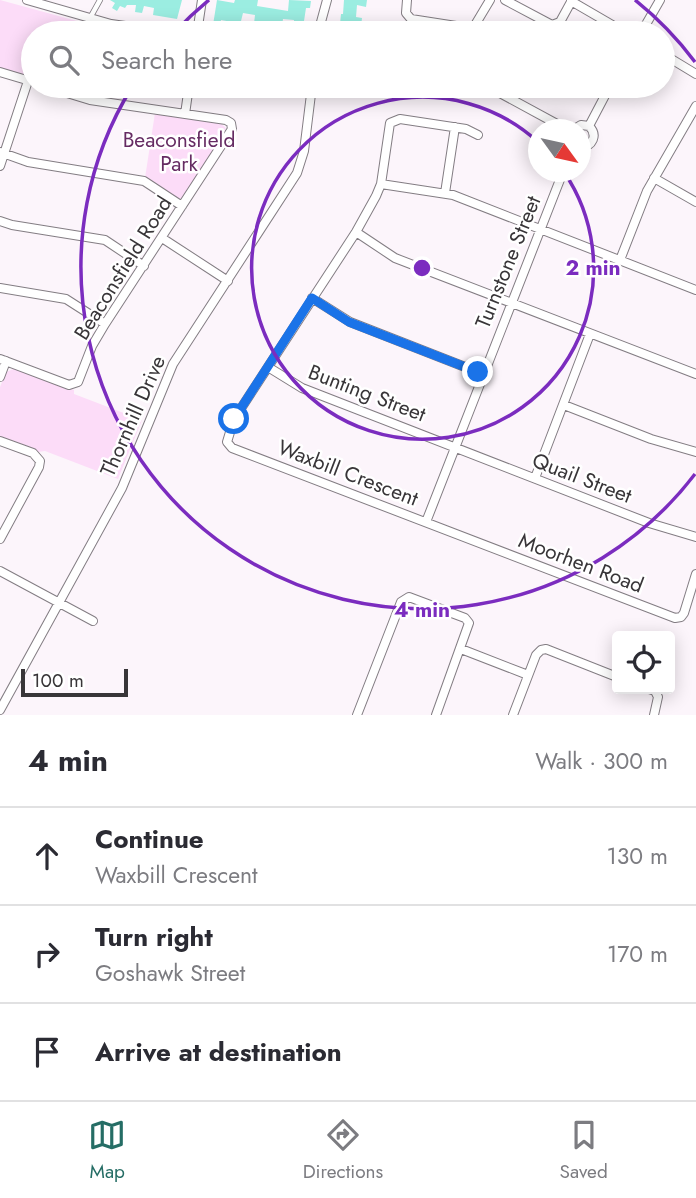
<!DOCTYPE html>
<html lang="en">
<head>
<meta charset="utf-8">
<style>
  :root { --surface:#fff; --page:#f7f7f7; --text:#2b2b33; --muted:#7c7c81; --line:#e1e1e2; --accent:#256d65 }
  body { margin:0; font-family:Jost,sans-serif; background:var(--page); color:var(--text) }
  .controls { position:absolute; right:21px; bottom:21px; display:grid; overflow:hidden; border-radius:7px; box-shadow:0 4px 18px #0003 }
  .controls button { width:63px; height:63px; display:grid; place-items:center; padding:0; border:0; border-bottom:2px solid var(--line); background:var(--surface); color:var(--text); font:35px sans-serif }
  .compass { position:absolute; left:528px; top:119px; width:63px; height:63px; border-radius:50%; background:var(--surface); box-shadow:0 4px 18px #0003; rotate:123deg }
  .scale { position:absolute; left:21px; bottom:18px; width:107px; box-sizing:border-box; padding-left:7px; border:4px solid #383538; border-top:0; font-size:19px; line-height:24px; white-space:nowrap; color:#383538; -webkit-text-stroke:5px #fff; paint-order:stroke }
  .stop { position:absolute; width:21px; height:21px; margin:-16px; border:5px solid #1a73e8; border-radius:50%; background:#fff }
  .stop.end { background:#1a73e8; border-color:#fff; box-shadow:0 2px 7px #0008 }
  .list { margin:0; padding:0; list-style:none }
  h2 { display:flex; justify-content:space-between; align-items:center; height:91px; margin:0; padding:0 28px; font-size:30px }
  h2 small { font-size:23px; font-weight:400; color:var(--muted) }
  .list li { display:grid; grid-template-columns:46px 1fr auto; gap:21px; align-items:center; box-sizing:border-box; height:98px; padding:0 28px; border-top:2px solid var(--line) }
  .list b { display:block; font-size:26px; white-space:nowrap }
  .list p { margin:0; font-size:23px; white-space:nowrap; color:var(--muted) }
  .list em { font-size:23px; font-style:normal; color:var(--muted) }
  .icon { flex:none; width:38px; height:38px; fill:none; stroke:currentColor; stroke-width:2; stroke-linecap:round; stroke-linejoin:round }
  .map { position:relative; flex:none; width:696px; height:715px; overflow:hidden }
  .search { position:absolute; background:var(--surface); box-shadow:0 4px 18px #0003; left:21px; right:21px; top:21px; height:77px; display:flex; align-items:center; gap:18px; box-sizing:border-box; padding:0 24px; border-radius:38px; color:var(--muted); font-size:26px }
  .sheet { height:385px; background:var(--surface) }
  nav { display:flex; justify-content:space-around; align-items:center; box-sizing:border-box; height:98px; border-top:2px solid var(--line); background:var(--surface); font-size:19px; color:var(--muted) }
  nav a { display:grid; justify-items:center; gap:4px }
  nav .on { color:var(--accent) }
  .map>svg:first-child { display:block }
  .green { fill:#fcdcf8 }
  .building { fill:#9bede1 }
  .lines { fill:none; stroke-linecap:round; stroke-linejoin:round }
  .lane-casing { stroke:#837d83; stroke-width:6 }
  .street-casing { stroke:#837d83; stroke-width:10 }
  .lane { stroke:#fff; stroke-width:4.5 }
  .street { stroke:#fff; stroke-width:8 }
  .route { stroke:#1a73e8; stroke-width:9 }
  .ring { fill:none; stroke:#7b2cbf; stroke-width:3.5 }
  .labels { text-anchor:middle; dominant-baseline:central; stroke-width:5; stroke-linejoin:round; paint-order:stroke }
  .park-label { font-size:21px; fill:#662c63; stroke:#fff }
  .street-label { font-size:21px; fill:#383538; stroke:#fff }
  .centre { fill:#7b2cbf; stroke:#fff; stroke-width:3.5 }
  .ring-label { font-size:21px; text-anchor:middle; font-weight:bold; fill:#7b2cbf; stroke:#fff; stroke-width:5; stroke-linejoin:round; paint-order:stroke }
</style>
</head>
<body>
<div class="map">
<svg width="696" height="715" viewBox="0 0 696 715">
  <rect width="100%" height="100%" fill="#fcf5fb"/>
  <path class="green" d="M 0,0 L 99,27 L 97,33 L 33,33 L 33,80 L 0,69 Z
    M 155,113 L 220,123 L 226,128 L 184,198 L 175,198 L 145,178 Z
    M 16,368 L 74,390 L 74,394 L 142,420 L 118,479 L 45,451 L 38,452 L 0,437 L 0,387 L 6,372 Z"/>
  <path class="building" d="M 110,0 L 182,0 L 177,19 L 153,15 L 154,8 L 144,6 L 142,13 L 135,12 L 136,5 L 127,5 L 125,8 L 120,6 L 117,11 L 112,8 L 115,3 Z
    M 217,0 L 234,3 L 235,0 L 258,0 L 257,6 L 288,11 L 289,0 L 311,1 L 310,8 L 306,8 L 304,21 L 308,23 L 307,31 L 293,33 L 294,20 L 283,19 L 281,33 L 273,33 L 274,27 L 261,25 L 260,33 L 253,32 L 255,15 L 243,13 L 239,29 L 231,28 L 232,22 L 221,20 L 220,26 L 213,25 Z
    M 344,0 L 367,0 L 366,7 L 357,5 L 356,17 L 362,18 L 361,27 L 352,26 L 351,33 L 342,33 L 344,25 L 340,24 L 341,14 L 343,14 Z"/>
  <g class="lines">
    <g class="lane-casing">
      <path id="lane" d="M 90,18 L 100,0"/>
    </g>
    <g class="street-casing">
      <path id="street" d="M 27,0 L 111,24 L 175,33
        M 407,0 L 406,13 L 411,19 L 469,28 L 475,25 L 490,0
        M 505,0 L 552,25 L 560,22 L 572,0
        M 571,1 L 626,33
        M 197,33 L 202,0
        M 318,33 L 327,0
        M 641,33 L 660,0
        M 663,54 L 696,74
        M 0,72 L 30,81
        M 487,86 L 568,130
        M 185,114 L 189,86
        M 589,126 L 610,86
        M 573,130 L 581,125 L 589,126
        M 478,135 L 466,129 L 400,119 L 390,123 L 381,184 L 376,196 L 356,232 L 234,419 L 227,442 L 232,448 L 675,618 L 681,617 L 684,613 L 696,574
        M 580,147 C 593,147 598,135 589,126
        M 0,152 L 28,162 L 144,181 L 182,206
        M 0,166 L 28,81
        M 654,178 L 696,202
        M 381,184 L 453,195 L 696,290
        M 445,193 L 455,127
        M 0,221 L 12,225 L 105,240 L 144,266
        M 356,232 L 395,258 L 696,374
        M 162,238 L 228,281
        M 620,260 L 647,191 L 696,106
        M 0,288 L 66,299 L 105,324
        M 312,298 L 350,322 L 483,374
        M 0,359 L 69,385 L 78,382 L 92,346 L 105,324 L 232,129 L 231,123 L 226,120 L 90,100 L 44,86
        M 268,367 L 302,388 L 649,523 L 696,537
        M 0,377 L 6,361
        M 564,405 L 651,439 L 696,452
        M 0,441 L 33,453 L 40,461 L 39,467 L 0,539
        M 535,478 L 590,334
        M 426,522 L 563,172
        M 0,571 L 93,621
        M 461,649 L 528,675
        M 649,689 L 655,691 L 658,697 L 654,715
        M 0,710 L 122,488 L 173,364 L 297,173 L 304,151 L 312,86
        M 357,715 L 401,602 L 409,597 L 465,618 L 469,623 L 436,715
        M 513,715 L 536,655 L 541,650 L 546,649 L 617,677"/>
    </g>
    <use href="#lane" class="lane"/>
    <use href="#street" class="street"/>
  </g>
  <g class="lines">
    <path class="route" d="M 234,419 L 312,298 L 349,322 L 478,372"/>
  </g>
  <g class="ring">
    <path d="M564 172A171 171 0 1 1 538 142"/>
    <path d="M695 474A342 342 0 0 1 132 87M174 33A342 342 0 0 1 209 0M635 0A342 342 0 0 1 695 62"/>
  </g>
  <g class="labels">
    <g class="park-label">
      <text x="179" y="140">Beaconsfield<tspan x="179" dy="24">Park</tspan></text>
    </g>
    <g class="street-label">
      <text transform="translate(508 262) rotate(-68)">Turnstone Street</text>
      <text transform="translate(123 268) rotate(-58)">Beaconsfield Road</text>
      <text transform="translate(367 393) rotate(21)">Bunting Street</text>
      <text transform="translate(133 416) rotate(-66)">Thornhill Drive</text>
      <text transform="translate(348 473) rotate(21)">Waxbill Crescent</text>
      <text transform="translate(582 478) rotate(21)">Quail Street</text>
      <text transform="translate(581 563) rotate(21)">Moorhen Road</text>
    </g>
  </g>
  <circle cx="422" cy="268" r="10" class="centre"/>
  <g class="ring-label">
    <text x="593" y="275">2 min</text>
    <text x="422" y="617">4 min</text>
  </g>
</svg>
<div class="controls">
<button><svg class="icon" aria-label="locate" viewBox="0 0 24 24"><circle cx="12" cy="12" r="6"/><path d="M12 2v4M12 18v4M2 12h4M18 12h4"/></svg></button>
</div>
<svg class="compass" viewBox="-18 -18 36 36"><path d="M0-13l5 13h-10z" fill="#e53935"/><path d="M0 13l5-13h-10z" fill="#7c7c81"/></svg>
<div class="scale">100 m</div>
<div class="stop" style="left:234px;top:419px"></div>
<div class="stop end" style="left:478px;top:372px"></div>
<div class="search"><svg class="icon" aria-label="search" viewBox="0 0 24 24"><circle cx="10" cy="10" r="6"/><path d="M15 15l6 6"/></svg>Search here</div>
</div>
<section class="sheet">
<h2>4 min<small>Walk · 300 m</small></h2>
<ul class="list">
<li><svg class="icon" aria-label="ahead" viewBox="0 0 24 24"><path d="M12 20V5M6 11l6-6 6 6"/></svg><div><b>Continue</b><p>Waxbill Crescent</p></div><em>130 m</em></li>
<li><svg class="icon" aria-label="right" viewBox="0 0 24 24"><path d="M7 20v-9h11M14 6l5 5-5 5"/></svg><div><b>Turn right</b><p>Goshawk Street</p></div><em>170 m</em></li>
<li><svg class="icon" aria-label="arrive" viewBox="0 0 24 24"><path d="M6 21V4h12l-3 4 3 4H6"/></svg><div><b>Arrive at destination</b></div></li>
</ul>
</section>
<nav>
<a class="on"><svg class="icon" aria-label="map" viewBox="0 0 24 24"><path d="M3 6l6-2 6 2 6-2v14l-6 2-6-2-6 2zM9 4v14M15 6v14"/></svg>Map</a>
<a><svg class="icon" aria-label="directions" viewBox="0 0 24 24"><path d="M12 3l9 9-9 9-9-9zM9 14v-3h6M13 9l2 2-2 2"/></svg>Directions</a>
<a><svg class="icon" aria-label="saved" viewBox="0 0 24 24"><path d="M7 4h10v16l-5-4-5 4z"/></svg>Saved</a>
</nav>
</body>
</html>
